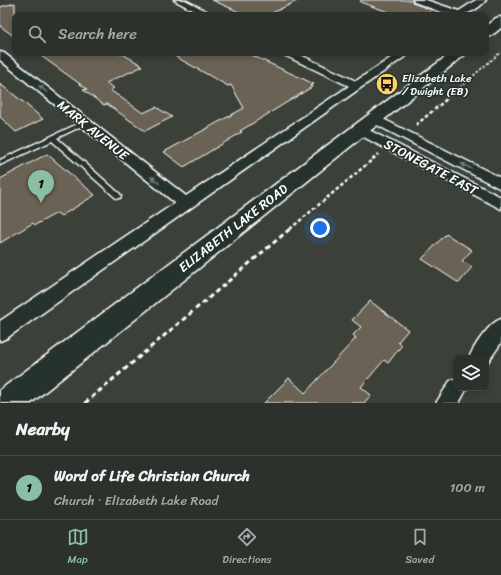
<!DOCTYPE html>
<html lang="en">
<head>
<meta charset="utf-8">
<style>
  :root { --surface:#2c312b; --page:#383d37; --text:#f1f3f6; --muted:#a6a9a9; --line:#484c47; --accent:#8abfa5 }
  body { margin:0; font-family:Sriracha,sans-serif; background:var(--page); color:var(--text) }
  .controls { position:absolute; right:12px; bottom:12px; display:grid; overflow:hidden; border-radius:8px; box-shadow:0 2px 6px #0003 }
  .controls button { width:36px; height:36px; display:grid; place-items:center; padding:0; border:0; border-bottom:1px solid var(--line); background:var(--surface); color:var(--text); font:20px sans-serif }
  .you { position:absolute; left:320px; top:228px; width:14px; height:14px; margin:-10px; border:3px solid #fff; border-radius:50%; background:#1a73e8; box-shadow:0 0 0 6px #1a73e833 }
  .badge { display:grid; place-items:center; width:26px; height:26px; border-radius:50%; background:var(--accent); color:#111; font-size:13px; font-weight:700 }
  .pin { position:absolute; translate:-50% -33px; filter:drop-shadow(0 1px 2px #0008) }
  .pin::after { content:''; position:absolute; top:21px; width:14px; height:12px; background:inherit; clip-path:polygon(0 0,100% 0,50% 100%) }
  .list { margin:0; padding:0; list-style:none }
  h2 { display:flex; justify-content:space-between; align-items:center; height:52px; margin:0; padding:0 16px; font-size:17px }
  h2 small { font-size:13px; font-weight:400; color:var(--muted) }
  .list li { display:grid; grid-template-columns:26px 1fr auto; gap:12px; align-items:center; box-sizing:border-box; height:64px; padding:0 16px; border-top:1px solid var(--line) }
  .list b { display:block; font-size:15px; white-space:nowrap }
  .list p { margin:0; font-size:13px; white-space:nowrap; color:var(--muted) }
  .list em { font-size:13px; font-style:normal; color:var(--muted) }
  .icon { flex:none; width:22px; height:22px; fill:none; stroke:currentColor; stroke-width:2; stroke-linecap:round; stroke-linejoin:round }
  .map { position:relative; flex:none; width:501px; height:403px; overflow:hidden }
  .search { position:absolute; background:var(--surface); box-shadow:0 2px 6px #0003; left:12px; right:12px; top:12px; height:44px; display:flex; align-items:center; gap:10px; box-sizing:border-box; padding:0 14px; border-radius:8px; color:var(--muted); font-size:15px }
  .sheet { height:116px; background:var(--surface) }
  nav { display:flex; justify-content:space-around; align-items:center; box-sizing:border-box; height:56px; border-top:1px solid var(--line); background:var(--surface); font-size:11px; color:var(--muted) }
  nav a { display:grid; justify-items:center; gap:2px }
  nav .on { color:var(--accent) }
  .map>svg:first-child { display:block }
  .building { fill:#6b6254; stroke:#fff }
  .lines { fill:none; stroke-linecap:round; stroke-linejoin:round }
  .lane-casing { stroke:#fff; stroke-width:3 }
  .street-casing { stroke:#fff; stroke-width:3 }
  .secondary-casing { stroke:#fff; stroke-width:3 }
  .path-far2 { stroke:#fff; stroke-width:1.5; stroke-dasharray:2.5 2; stroke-linecap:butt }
  .path-far1 { stroke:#fff; stroke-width:2.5; stroke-dasharray:3.5 2.5; stroke-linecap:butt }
  .path { stroke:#fff; stroke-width:3; stroke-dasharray:5 3.5; stroke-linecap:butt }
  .lane { fill:#26332d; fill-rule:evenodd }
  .street { fill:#26332d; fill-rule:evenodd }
  .secondary { fill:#26332d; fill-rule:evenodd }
  .oneway { fill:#727a76 }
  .labels { text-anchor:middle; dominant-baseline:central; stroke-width:3.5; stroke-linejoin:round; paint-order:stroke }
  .far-poi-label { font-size:11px; fill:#fff; stroke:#26332d; text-anchor:start }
  .street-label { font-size:13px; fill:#fff; stroke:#26332d }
</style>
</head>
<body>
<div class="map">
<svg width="501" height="403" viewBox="0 0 501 403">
  <rect width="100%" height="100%" fill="#3b4139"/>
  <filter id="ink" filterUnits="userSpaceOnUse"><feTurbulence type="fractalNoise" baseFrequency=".025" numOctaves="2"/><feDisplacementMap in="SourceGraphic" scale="8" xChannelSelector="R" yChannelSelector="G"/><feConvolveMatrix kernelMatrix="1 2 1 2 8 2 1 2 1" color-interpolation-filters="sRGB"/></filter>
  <g filter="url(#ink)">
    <path class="building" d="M 212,0 L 299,0 L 268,15 L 246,15 Z
      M 361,0 L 412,0 L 413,3 L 432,10 L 425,15 L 397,15 L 360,2 Z
      M 15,3 L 15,37 L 0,26 L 0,7 Z
      M 37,53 L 121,53 L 143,66 L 106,83 L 114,88 L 110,90 L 143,113 L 156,107 L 172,117 L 145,131 L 107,104 L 104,105 L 83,90 L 87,89 Z
      M 169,53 L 247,53 L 314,84 L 310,86 L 312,87 L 240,131 L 242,132 L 184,167 L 164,152 L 244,108 L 231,85 L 228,86 Z
      M 0,84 L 22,101 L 43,119 L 16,132 L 0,117 Z
      M 47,154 L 95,195 L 61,216 L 57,213 L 35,225 L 33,223 L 0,243 L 0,179 Z
      M 446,234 L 472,250 L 462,261 L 472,267 L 459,283 L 422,259 Z
      M 370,301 L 408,330 L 398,342 L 402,345 L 388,363 L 384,360 L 361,387 L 371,395 L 364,403 L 264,403 L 289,378 L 305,393 L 356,338 L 353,335 L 361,327 L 352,320 Z"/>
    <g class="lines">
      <g class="lane-casing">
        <path id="lane" d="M 84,121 L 86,122 L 86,124 L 57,138 L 120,194 L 121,196 L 120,198 L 116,198 L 52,141 L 0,165 L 0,160 Z"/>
      </g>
      <g class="street-casing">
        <path id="street" d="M 174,0 L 185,0 L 214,15 L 202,15 Z
          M 413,0 L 426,0 L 459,11 L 476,0 L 486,0 C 464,26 440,11 414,2 Z
          M 0,52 L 4,53 L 186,196 L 349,86 L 284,55 L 283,53 L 296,53 L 356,81 L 398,53 L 410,53 L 7,338 L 0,341 L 0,321 L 175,203 L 0,60 Z
          M 375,115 L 501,178 L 501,189 L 371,122 L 369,119 L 371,116 Z
          M 361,126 L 501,197 L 501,209 L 356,133 L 355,130 L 356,127 Z
          M 501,319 L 501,343 L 486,365 L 486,358 L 469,358 C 474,346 489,323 501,319 Z
          M 456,378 L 456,388 L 467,388 L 459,403 L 436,403 L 450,381 Z"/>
      </g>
      <g class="secondary-casing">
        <path id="secondary" d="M 501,17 L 501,28 L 491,36 L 486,37 L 486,26 L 496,18 Z
          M 451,53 L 467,53 L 31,403 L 0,403 L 0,390 Z"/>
      </g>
      <path class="path-far2" d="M 446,99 L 501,52"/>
      <path class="path-far1" d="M 416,125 L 448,98
        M 290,229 L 379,154"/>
      <path class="path" d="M 85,403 L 291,228"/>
      <use href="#lane" class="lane"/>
      <use href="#street" class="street"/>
      <use href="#secondary" class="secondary"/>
    </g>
    <defs><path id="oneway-solid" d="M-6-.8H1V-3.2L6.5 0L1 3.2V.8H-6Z"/></defs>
    <g class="oneway">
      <use href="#oneway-solid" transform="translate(43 89) rotate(-141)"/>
      <use href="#oneway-solid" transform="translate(466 166) rotate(-153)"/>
      <use href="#oneway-solid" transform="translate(155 180) rotate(-141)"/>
    </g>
  </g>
  <defs>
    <g id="bus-disc" transform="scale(1.15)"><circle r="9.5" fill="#ffd166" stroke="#26332d"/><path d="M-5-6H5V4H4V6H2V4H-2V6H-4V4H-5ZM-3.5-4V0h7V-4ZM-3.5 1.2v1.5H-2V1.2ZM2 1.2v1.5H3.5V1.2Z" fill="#111"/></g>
  </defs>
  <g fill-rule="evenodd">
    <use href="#bus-disc" x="387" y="84"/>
  </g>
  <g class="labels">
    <g class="far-poi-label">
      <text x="402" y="78">Elizabeth Lake<tspan x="402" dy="13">/ Dwight (EB)</tspan></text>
    </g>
    <g class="street-label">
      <text transform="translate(93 130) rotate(39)">MARK AVENUE</text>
      <text transform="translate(431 167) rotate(28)">STONEGATE EAST</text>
      <text transform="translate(233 228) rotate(-38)">ELIZABETH LAKE ROAD</text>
    </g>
  </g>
</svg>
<div class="controls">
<button><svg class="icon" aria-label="layers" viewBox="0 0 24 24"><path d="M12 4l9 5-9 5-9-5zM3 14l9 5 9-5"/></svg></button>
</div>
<div class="you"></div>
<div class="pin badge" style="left:41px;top:203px">1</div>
<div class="search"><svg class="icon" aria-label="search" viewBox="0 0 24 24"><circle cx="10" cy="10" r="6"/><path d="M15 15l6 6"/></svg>Search here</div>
</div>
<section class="sheet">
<h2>Nearby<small></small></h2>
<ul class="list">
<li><span class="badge">1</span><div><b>Word of Life Christian Church</b><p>Church · Elizabeth Lake Road</p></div><em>100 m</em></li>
</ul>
</section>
<nav>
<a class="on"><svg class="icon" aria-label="map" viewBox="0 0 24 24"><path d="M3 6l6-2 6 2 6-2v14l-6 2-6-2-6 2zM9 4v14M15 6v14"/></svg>Map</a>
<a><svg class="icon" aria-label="directions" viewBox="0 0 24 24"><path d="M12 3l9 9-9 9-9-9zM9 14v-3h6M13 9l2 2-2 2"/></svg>Directions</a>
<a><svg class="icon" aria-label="saved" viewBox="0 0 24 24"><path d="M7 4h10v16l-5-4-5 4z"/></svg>Saved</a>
</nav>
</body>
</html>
